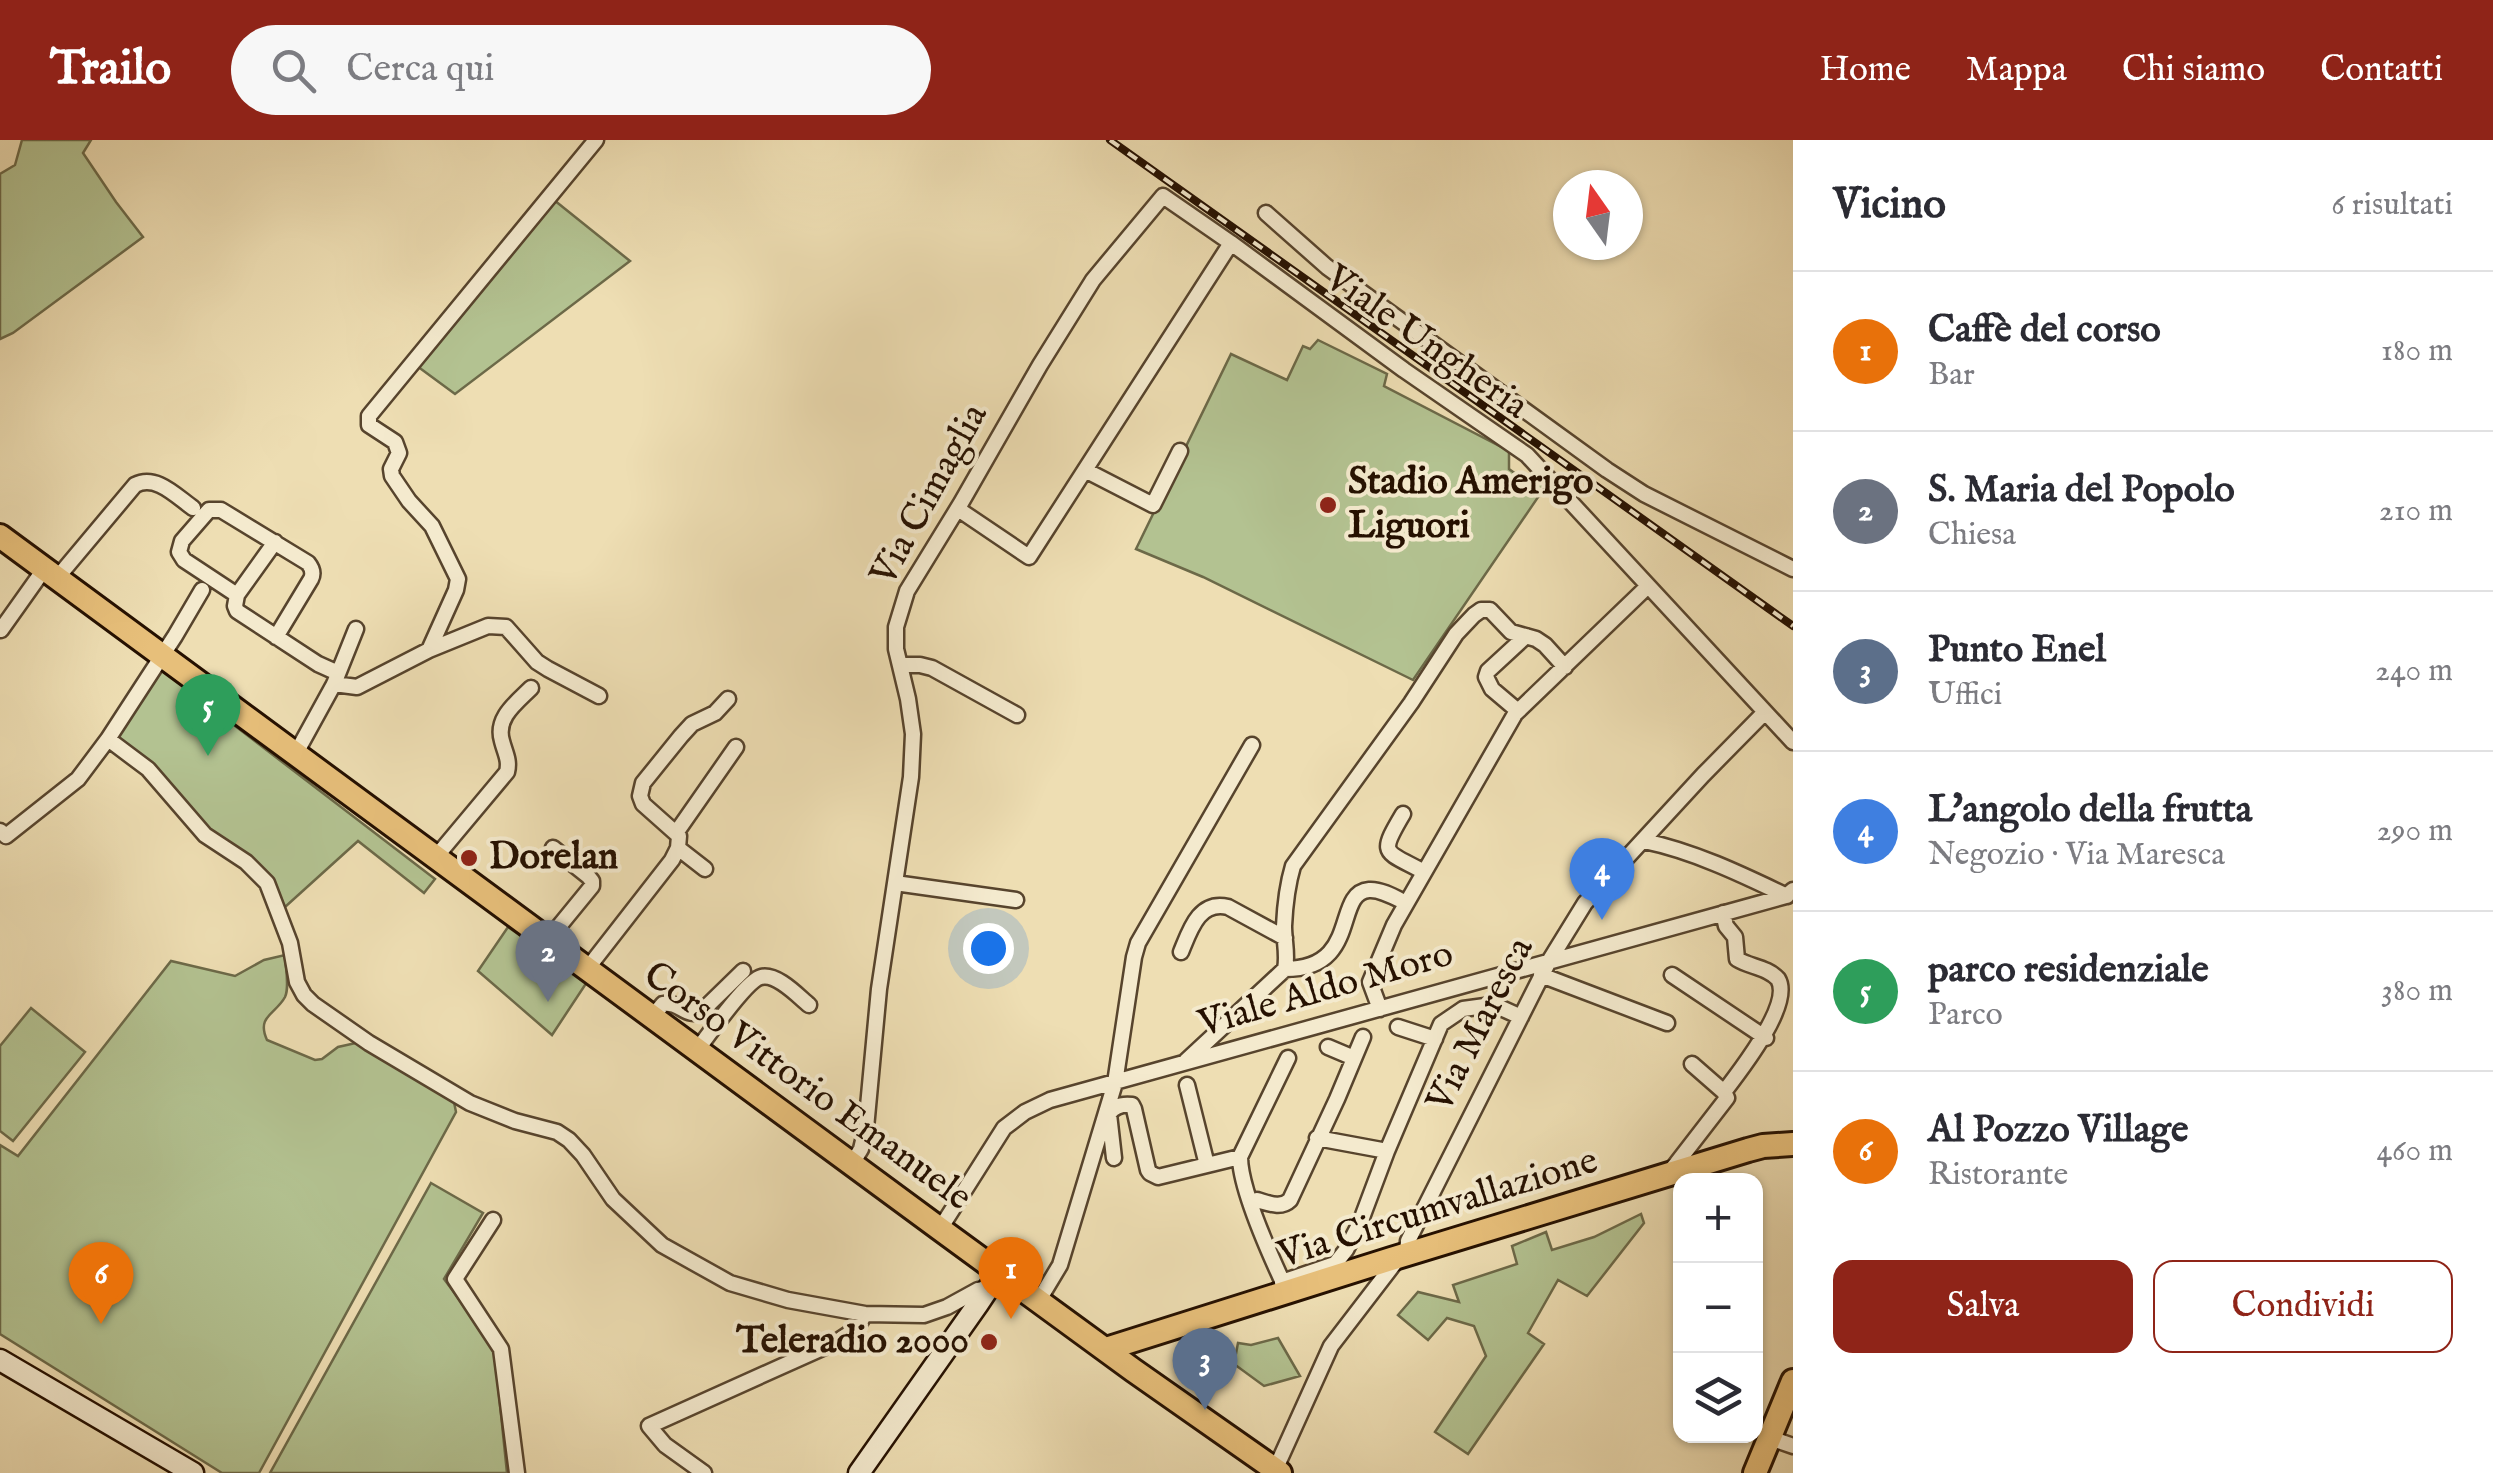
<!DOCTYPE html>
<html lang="it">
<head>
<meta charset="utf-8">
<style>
  :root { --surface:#fff; --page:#f7f7f7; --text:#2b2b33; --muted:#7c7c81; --line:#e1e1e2; --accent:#8f2418 }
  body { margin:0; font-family:"IM FELL English",serif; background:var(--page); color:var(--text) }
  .controls { position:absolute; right:30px; bottom:30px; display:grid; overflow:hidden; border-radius:20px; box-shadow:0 2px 8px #0004 }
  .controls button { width:90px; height:90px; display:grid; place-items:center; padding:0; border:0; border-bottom:2px solid var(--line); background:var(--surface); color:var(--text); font:50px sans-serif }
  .compass { position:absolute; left:1553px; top:30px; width:90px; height:90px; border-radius:50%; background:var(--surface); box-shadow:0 2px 8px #0004; rotate:346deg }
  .you { position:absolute; left:988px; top:808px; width:35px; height:35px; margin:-25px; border:8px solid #fff; border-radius:50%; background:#1a73e8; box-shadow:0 0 0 15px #1a73e833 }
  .badge { display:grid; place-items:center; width:65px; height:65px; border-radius:50%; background:var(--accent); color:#fff; font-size:32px; font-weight:700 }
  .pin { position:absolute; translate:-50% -82px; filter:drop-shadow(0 2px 5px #0008) }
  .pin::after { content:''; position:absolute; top:52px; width:35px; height:30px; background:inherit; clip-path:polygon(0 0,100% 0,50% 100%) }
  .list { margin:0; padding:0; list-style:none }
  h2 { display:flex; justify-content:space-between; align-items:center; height:130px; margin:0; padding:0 40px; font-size:42px }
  h2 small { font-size:32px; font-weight:400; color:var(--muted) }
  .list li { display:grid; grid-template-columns:65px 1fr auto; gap:30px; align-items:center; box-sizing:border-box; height:160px; padding:0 40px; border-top:2px solid var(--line) }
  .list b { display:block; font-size:38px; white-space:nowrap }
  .list p { margin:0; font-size:32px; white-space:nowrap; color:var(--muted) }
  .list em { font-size:32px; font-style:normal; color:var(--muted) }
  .actions { display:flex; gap:20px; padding:30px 40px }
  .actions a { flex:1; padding:22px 0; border:2px solid var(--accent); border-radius:20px; text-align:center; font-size:35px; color:var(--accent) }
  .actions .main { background:var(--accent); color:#fff }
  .icon { flex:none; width:55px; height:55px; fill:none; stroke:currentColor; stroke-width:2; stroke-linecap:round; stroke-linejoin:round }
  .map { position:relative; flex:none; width:1793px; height:1333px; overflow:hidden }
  header { display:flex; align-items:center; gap:60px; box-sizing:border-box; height:140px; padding:0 50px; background:var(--accent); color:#fff }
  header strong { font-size:48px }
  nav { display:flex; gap:55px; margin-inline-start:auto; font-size:35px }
  .search { width:700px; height:90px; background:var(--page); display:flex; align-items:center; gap:25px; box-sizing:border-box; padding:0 35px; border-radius:55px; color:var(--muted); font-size:38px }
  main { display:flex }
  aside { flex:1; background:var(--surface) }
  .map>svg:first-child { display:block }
  .green { fill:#b3c291; stroke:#6c6948; stroke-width:2.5 }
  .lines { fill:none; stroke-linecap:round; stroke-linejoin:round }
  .street-casing { stroke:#57442d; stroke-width:19 }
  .secondary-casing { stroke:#251000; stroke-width:25 }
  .primary-casing { stroke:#251000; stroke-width:28 }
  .street { stroke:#f4eace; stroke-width:14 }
  .secondary { stroke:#f4eace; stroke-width:20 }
  .primary { stroke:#e7bf7a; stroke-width:22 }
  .rail-casing { stroke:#251000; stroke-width:8 }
  .rail { stroke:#f4eace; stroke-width:4; stroke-dasharray:11; stroke-linecap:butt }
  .poi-dot { fill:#8f2418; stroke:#f4eace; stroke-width:4 }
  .labels { text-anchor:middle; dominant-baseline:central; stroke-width:8; stroke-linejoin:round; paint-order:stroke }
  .street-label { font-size:38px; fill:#251000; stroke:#f4eace }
  .poi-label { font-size:38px; font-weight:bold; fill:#251000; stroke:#f4eace; text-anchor:start }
</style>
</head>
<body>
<header>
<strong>Trailo</strong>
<div class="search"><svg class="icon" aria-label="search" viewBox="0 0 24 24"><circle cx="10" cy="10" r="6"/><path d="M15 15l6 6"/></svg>Cerca qui</div>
<nav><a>Home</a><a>Mappa</a><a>Chi siamo</a><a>Contatti</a></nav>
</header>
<main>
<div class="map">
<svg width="1793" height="1333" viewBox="0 0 1793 1333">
  <rect width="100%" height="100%" fill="#eedeb3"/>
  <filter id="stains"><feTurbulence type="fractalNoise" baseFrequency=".002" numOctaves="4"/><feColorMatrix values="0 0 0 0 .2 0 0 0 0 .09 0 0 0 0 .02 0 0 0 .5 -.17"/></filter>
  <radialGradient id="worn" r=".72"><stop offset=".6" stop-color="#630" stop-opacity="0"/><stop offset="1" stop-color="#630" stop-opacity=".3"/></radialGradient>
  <path class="green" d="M 22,0 L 91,0 L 83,13 L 116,62 L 143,97 L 13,193 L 0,199 L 0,34 L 15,25 Z
    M 554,60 L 630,121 L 455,254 L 417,226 Z
    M 1318,200 L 1387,234 L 1384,246 L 1509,311 L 1509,329 L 1520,337 L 1532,334 L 1545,347 L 1413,540 L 1203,437 L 1136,409 L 1231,214 L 1287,240 L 1303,206 L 1310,209 Z
    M 162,530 L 435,739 L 424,753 L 358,701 L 285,767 L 269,739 L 209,694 L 153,625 L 116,596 Z
    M 508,787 L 587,842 L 552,895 L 478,831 Z
    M 285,815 C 285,826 290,846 285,857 C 276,874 256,876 267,900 L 315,920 L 322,919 L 338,907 L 360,902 L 454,962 L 456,972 L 259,1333 L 222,1333 L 0,1194 L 0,1005 L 18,1016 L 171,821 L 235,836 L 264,820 Z
    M 31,868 L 85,912 L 13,1001 L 0,991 L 0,906 Z
    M 431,1043 L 483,1073 L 444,1139 L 494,1206 L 507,1333 L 270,1333 Z
    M 1641,1074 L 1644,1083 L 1587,1156 L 1558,1140 L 1528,1193 L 1544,1204 L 1468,1314 L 1435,1292 L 1486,1216 L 1474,1186 L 1447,1178 L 1428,1200 L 1398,1175 L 1418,1152 L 1459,1162 L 1453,1145 L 1517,1124 L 1512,1106 L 1546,1092 L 1552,1110 L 1594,1097 Z
    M 1278,1198 L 1300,1236 L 1264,1246 L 1234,1224 L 1238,1203 L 1251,1205 Z"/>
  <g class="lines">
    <g class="street-casing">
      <path id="street" d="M 1266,73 L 1327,127 L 1607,330 L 1644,354 L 1793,429
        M 1085,330 L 1153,365 L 1180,311
        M 958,369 L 1029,417 L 1231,103
        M 275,402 L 237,455 L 235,466 L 237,471 L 318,524 L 338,533
        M 57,438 L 135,345 C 156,334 176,356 193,368
        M 237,455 L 184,420 L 179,412 L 182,401 L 209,370 L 221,370 L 308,423 C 312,428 314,433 311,439 L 276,497
        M 1,490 L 45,428
        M 429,510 L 488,486 L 506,487 L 537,522 L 548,529 L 599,556
        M 900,525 L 920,525 L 932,528 L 1017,575
        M 334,544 L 357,547 L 429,510 L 456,450 L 458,439 L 432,386 L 409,361 L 392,336 L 391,329 L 399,313 L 395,302 L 369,285 L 369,276 L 596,0
        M 1518,571 L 1492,549 L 1486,537 L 1488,531 L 1526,496
        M 108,599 L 148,629 L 205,695 L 246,722 L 267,743 L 290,803 L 297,842 L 304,855 L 313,864 L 369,903 L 470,963 L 515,981 L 557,992 L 569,1000 L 583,1015 L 613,1059 L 662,1105 L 730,1143 L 788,1160 L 865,1174 L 924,1175 L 947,1167 L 978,1150 L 989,1148
        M 295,615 L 334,544 L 356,489
        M 1403,674 C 1378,716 1384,710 1424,732
        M 0,691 L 6,696 L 78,639 L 108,599 L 175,496 L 202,450
        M 676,693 L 736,607
        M 1644,701 C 1693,711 1741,734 1787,756
        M 678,708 L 705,729
        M 435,718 L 507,632 C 510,620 505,613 502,601 C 495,578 516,563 531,548
        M 895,743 L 1016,760
        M 1723,773 L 1726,786 L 1735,797 L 1737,819 C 1750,827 1767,827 1778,839 C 1793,864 1740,931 1724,952
        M 547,801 L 592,746 L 592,741 L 588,736 L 553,708
        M 1181,812 C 1190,790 1199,760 1228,767 L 1285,798
        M 587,829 L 672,720 L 678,708 L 679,696 L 643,664 L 640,656 L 643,643 L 681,596 L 692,584 L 715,573 L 728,559
        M 1285,829 C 1361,829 1333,753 1369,750 C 1381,749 1396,758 1406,763
        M 1541,835 L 1667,883
        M 1672,835 L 1766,898
        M 1380,869 L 1370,842 L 1394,785 L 1515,574 L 1648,446
        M 652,877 L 663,864 C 682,861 685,880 703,870 L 743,831
        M 1398,887 L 1435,899
        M 1328,907 L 1354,918
        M 697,910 C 707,897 747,840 761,837 C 777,833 798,856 809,865
        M 1186,921 L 1285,829 C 1288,815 1284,801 1284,786 C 1285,765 1287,746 1293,726 L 1411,563 L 1456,494 L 1474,475 L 1481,470 L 1490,470 L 1511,492 L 1536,499 L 1545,505 L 1565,527
        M 1187,945 L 1207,1025
        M 1317,998 L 1387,1011
        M 1114,1018 L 1109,974 C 1114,966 1123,964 1132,965 L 1134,969 L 1148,1030 L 1150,1033 L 1158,1037 L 1240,1017
        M 852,1024 L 861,1009 L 866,988 L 879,849 L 911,637 L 913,594 L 908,559 L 896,509 L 896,487 L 907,451 L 961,363 L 1040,225 L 1093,140 L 1163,56 L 1231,103 L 1404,230 L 1527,315 L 1793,602
        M 1669,1033 L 1727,958 L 1724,952 L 1692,924
        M 1257,1060 C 1268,1063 1281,1069 1290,1060 L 1337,959 L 1363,897
        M 493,1080 L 455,1139 L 501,1209 L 517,1333
        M 940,1089 L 1004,988 L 1025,972 L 1050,960 L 1786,756 L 1793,750
        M 1407,1115 L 1408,1101 L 1548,823 L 1585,763 L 1703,635 L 1765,572
        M 1282,1142 L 1335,1124 L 1346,1110 L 1360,1083 L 1387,1011 L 1441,884 L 1463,869 L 1485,866 L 1501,868 L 1521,877
        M 1285,1147 C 1271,1117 1240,1048 1240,1017 L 1288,918
        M 1039,1160 L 1060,1125 L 1115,943 L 1134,817 L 1138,803 L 1252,605
        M 1770,1298 L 1793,1306
        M 1275,1330 L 1331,1206 L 1397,1120
        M 704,1333 L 665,1305 L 649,1286 L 838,1201 L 856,1189 L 865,1174"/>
    </g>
    <g class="secondary-casing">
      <path id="secondary" d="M 0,1220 L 193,1333
        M 859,1333 L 978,1164 L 1000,1131"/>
    </g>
    <g class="primary-casing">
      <path id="primary" d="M 0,396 L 940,1089 L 1133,1230 L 1280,1333
        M 1106,1209 L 1391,1119 L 1748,1010 L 1763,1006 L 1793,1004
        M 1755,1333 L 1793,1241"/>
    </g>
    <use href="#street" class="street"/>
    <use href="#secondary" class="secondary"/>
    <use href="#primary" class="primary"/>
    <g class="rail-casing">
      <path id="rail" d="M 1110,0 L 1793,486"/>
    </g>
    <use href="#rail" class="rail"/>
  </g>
  <g class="poi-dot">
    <circle cx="1328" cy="365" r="10"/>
    <circle cx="469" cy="718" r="10"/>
    <circle cx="989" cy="1202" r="10"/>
  </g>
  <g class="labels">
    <g class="street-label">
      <text transform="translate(1426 203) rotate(35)">Viale Ungheria</text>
      <text transform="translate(930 355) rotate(-61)">Via Cimaglia</text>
      <text transform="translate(1326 850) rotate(-16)">Viale Aldo Moro</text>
      <text transform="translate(1481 885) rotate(-63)">Via Maresca</text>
      <text transform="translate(807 947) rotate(36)">Corso Vittorio Emanuele</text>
      <text transform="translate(1438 1069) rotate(-17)">Via Circumvallazione</text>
    </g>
    <g class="poi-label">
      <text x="1348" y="343">Stadio Amerigo<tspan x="1348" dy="44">Liguori</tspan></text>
      <text x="489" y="718">Dorelan</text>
      <text x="969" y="1202" text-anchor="end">Teleradio 2000</text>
    </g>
  </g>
  <rect width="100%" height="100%" filter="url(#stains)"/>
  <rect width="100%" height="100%" fill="url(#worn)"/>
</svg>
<div class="controls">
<button>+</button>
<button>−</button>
<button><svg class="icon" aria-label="layers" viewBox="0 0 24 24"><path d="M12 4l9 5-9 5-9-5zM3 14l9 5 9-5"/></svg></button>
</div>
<svg class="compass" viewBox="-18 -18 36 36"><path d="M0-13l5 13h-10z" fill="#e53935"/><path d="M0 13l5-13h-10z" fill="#7c7c81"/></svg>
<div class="you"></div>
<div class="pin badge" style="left:1011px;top:1179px;background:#e8710a">1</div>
<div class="pin badge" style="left:548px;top:862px;background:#6b7280">2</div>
<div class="pin badge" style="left:1205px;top:1270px;background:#5c6f8a">3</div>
<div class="pin badge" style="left:1602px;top:780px;background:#3f7fe0">4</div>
<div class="pin badge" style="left:208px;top:616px;background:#2e9e5b">5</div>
<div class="pin badge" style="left:101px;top:1184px;background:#e8710a">6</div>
</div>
<aside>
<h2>Vicino<small>6 risultati</small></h2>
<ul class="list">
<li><span class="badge" style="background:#e8710a">1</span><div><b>Caffè del corso</b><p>Bar</p></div><em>180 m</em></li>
<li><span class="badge" style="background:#6b7280">2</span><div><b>S. Maria del Popolo</b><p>Chiesa</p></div><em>210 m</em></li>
<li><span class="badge" style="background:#5c6f8a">3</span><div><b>Punto Enel</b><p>Uffici</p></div><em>240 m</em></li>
<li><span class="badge" style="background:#3f7fe0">4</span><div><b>L'angolo della frutta</b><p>Negozio · Via Maresca</p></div><em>290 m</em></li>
<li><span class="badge" style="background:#2e9e5b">5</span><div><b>parco residenziale</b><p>Parco</p></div><em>380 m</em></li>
<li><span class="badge" style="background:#e8710a">6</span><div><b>Al Pozzo Village</b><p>Ristorante</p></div><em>460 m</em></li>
</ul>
<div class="actions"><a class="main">Salva</a><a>Condividi</a></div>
</aside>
</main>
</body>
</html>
